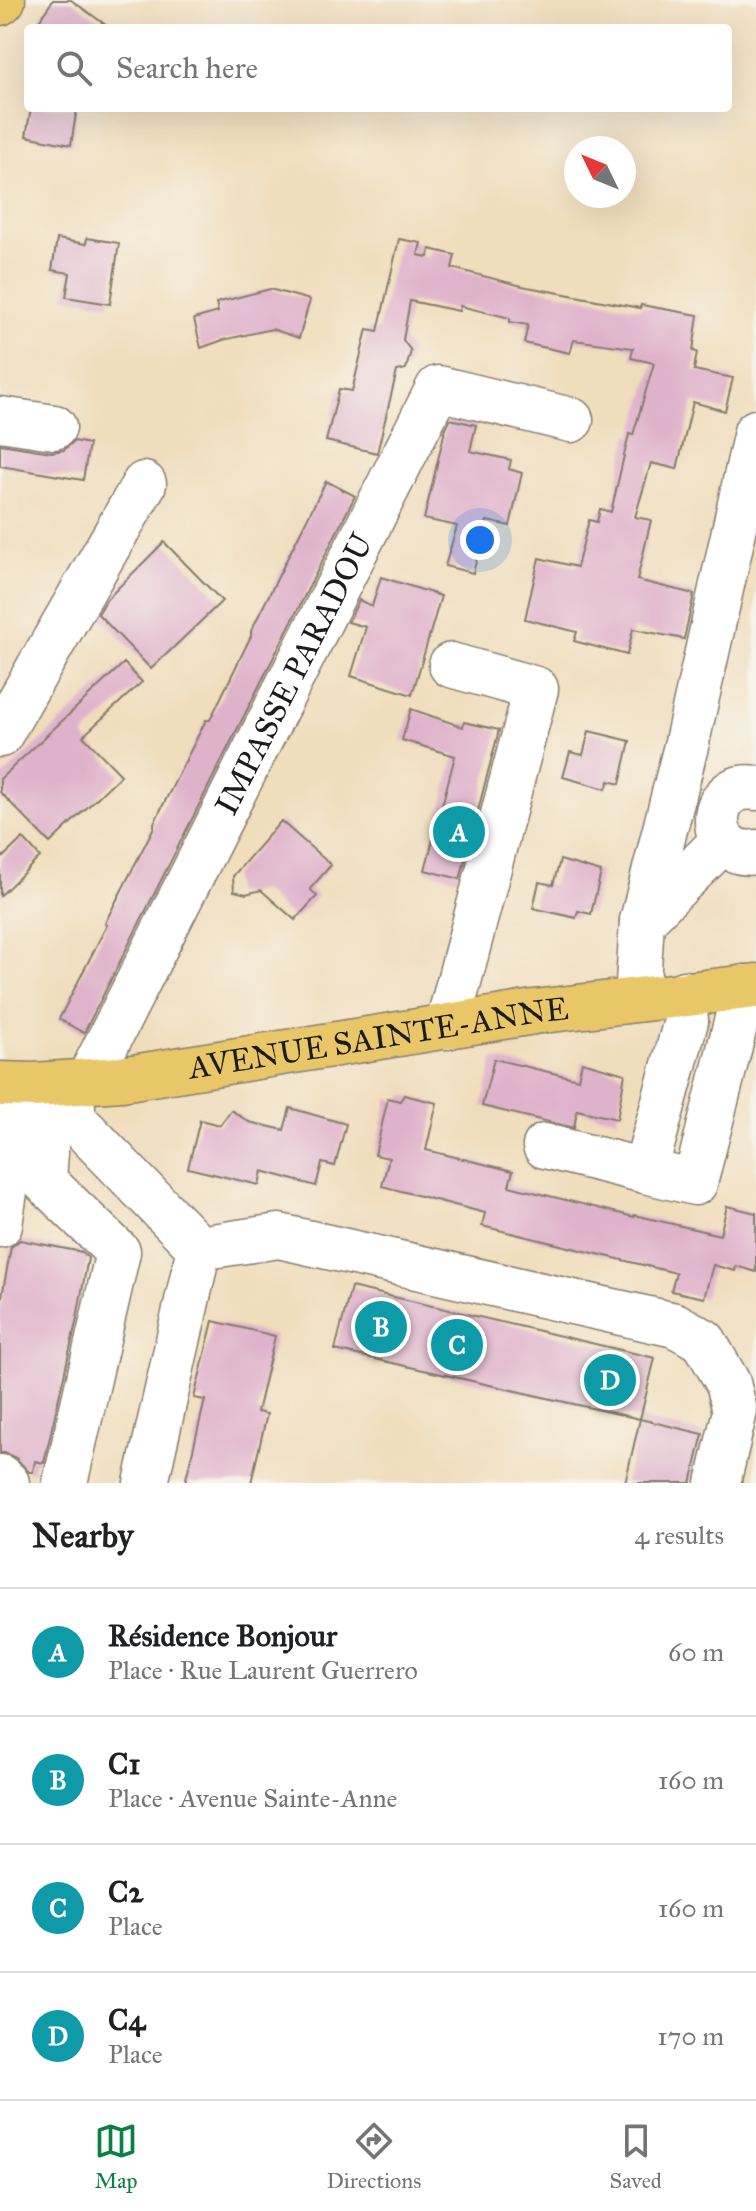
<!DOCTYPE html>
<html lang="en">
<head>
<meta charset="utf-8">
<style>
  :root { --surface:#fff; --page:#f2f2f2; --text:#202124; --muted:#757577; --line:#e0e0e0; --accent:#0b8043 }
  body { margin:0; font-family:"IM FELL Great Primer",serif; background:var(--page); color:var(--text) }
  .compass { position:absolute; left:564px; top:136px; width:72px; height:72px; border-radius:50%; background:var(--surface); box-shadow:0 8px 32px #0002; rotate:313deg }
  .you { position:absolute; left:480px; top:540px; width:28px; height:28px; margin:-20px; border:6px solid #fff; border-radius:50%; background:#1a73e8; box-shadow:0 0 0 12px #1a73e833 }
  .badge { display:grid; place-items:center; width:52px; height:52px; border-radius:50%; background:var(--accent); color:#fff; font-size:26px; font-weight:700 }
  .pin { position:absolute; translate:-50% -50%; border:4px solid #fff; box-shadow:0 2px 8px #0006 }
  .list { margin:0; padding:0; list-style:none }
  h2 { display:flex; justify-content:space-between; align-items:center; height:104px; margin:0; padding:0 32px; font-size:34px }
  h2 small { font-size:26px; font-weight:400; color:var(--muted) }
  .list li { display:grid; grid-template-columns:52px 1fr auto; gap:24px; align-items:center; box-sizing:border-box; height:128px; padding:0 32px; border-top:2px solid var(--line) }
  .list b { display:block; font-size:30px; white-space:nowrap }
  .list p { margin:0; font-size:26px; white-space:nowrap; color:var(--muted) }
  .list em { font-size:26px; font-style:normal; color:var(--muted) }
  .icon { flex:none; width:44px; height:44px; fill:none; stroke:currentColor; stroke-width:2; stroke-linecap:round; stroke-linejoin:round }
  .map { position:relative; flex:none; width:756px; height:1483px; overflow:hidden }
  .search { position:absolute; background:var(--surface); box-shadow:0 8px 32px #0002; left:24px; right:24px; top:24px; height:88px; display:flex; align-items:center; gap:20px; box-sizing:border-box; padding:0 28px; border-radius:8px; color:var(--muted); font-size:30px }
  .sheet { height:616px; background:var(--surface) }
  nav { display:flex; justify-content:space-around; align-items:center; box-sizing:border-box; height:112px; border-top:2px solid var(--line); background:var(--surface); font-size:22px; color:var(--muted) }
  nav a { display:grid; justify-items:center; gap:4px }
  nav .on { color:var(--accent) }
  .map>svg:first-child { display:block }
  .building { fill:#dfb2cc }
  .lines { fill:none; stroke-linecap:round; stroke-linejoin:round }
  .minor-casing { stroke:#867c6c; stroke-width:47 }
  .major-casing { stroke:#867c6c; stroke-width:47 }
  .minor { stroke:#fff; stroke-width:44 }
  .major { stroke:#e9c769; stroke-width:44 }
  .labels { text-anchor:middle; dominant-baseline:central; stroke-width:6; stroke-linejoin:round; paint-order:stroke }
  .street-label { font-size:32px; fill:#1c1c1c; stroke:#f7f3e8 }
</style>
</head>
<body>
<div class="map">
<svg width="756" height="1483" viewBox="0 0 756 1483">
  <rect width="100%" height="100%" fill="#f7f3e8"/>
  <filter id="ink" filterUnits="userSpaceOnUse"><feTurbulence type="fractalNoise" baseFrequency=".0125" numOctaves="2"/><feDisplacementMap in="SourceGraphic" scale="16" xChannelSelector="R" yChannelSelector="G"/><feConvolveMatrix kernelMatrix="1 2 1 2 8 2 1 2 1" color-interpolation-filters="sRGB"/></filter>
  <filter id="wash" filterUnits="userSpaceOnUse"><feTurbulence type="fractalNoise" baseFrequency=".006" numOctaves="4" result="noise"/><feDisplacementMap in="SourceGraphic" scale="32" xChannelSelector="R" yChannelSelector="G"/><feGaussianBlur stdDeviation="1.8" result="paint"/><feColorMatrix in="noise" values="0 0 0 0 0 0 0 0 0 0 0 0 0 0 0 0 0 1.4 0 .05"/><feComposite in="paint" operator="in"/></filter>
  <g filter="url(#wash)">
    <rect width="100%" height="100%" fill="#f0ddbc"/>
    <g id="blocks">
      <path class="building" d="M 53,0 L 71,0 L 110,28 L 34,28 Z
        M 31,108 L 77,108 L 71,145 L 26,136 Z
        M 87,238 L 119,243 L 110,304 L 66,297 L 70,273 L 52,270 L 57,239 L 86,244 Z
        M 399,239 L 421,243 L 418,255 L 428,257 L 430,249 L 455,255 L 452,268 L 522,286 L 640,308 L 641,305 L 698,315 L 693,351 L 697,352 L 694,370 L 733,378 L 725,411 L 693,402 L 677,469 L 651,463 L 635,517 L 651,520 L 637,580 L 694,594 L 684,639 L 633,629 L 627,655 L 574,641 L 577,632 L 525,619 L 539,558 L 577,567 L 589,520 L 597,522 L 600,509 L 611,512 L 629,434 L 633,435 L 654,363 L 631,358 L 633,348 L 574,340 L 570,353 L 524,343 L 528,325 L 510,322 L 510,318 L 460,306 L 459,311 L 410,301 L 403,340 L 411,351 L 406,369 L 397,371 L 377,453 L 326,441 L 339,389 L 352,391 L 367,329 L 378,331 Z
        M 270,289 L 310,300 L 299,338 L 272,329 L 223,340 L 201,348 L 194,319 L 218,312 L 216,303 Z
        M 450,419 L 476,425 L 470,451 L 511,460 L 509,469 L 522,473 L 510,526 L 487,521 L 473,573 L 445,566 L 457,526 L 424,519 L 445,430 Z
        M 74,441 L 89,444 L 83,480 L 0,466 L 0,444 L 51,452 L 64,450 Z
        M 326,481 L 355,496 L 84,1033 L 59,1019 L 107,925 L 105,924 L 106,921 L 154,827 L 154,823 L 206,720 L 210,720 L 251,636 L 251,631 Z
        M 164,542 L 222,601 L 151,669 L 98,614 L 107,599 Z
        M 381,577 L 441,596 L 412,695 L 351,676 L 366,627 L 348,622 L 359,600 L 372,606 Z
        M 124,663 L 142,682 L 83,736 L 121,775 L 50,843 L 0,792 L 0,779 Z
        M 411,709 L 463,727 L 464,722 L 499,730 L 460,879 L 425,870 L 455,756 L 402,740 Z
        M 589,731 L 630,741 L 620,784 L 609,781 L 606,789 L 563,777 L 570,752 L 583,755 Z
        M 281,821 L 331,865 L 310,889 L 317,896 L 295,920 L 261,890 L 246,894 L 234,891 L 233,876 Z
        M 23,838 L 40,857 L 0,896 L 0,860 Z
        M 560,860 L 601,872 L 591,914 L 578,911 L 576,918 L 533,908 L 539,882 L 553,885 Z
        M 494,1059 L 578,1079 L 582,1062 L 625,1074 L 617,1119 L 577,1110 L 574,1128 L 482,1106 Z
        M 404,1095 L 437,1103 L 426,1150 L 513,1171 L 509,1186 L 634,1217 L 634,1215 L 720,1235 L 727,1206 L 756,1213 L 756,1272 L 736,1266 L 735,1271 L 713,1265 L 704,1298 L 671,1291 L 676,1273 L 482,1226 L 485,1213 L 382,1186 L 389,1158 L 375,1155 L 388,1098 L 400,1101 Z
        M 290,1108 L 346,1124 L 335,1166 L 322,1163 L 316,1186 L 262,1171 L 259,1185 L 188,1168 L 200,1120 L 220,1125 L 231,1110 L 249,1122 L 284,1130 Z
        M 20,1240 L 82,1252 L 88,1258 L 77,1318 L 44,1463 L 35,1461 L 33,1472 L 29,1472 L 16,1458 L 5,1453 L 0,1453 L 0,1307 L 11,1247 Z
        M 351,1287 L 655,1358 L 640,1419 L 335,1350 Z
        M 213,1321 L 275,1336 L 257,1412 L 267,1414 L 251,1483 L 185,1483 L 205,1400 L 194,1398 Z
        M 640,1419 L 703,1434 L 691,1483 L 625,1483 Z"/>
    </g>
  </g>
  <g filter="url(#ink)">
    <use href="#blocks" fill-opacity="0" stroke="#867c6c" stroke-width="2"/>
    <g class="lines">
      <g class="minor-casing">
        <g id="minor">
          <path d="M 0,419 L 54,427"/>
          <path d="M 0,735 L 144,484"/>
          <path d="M 756,788 C 704,780 704,860 756,852"/>
          <path d="M 642,921 L 687,742 L 756,432"/>
          <path d="M 637,999 L 642,921 L 723,841"/>
          <path d="M 447,1027 L 536,689 L 451,665"/>
          <path id="s1" d="M 88,1081 L 438,388 L 571,420"/>
          <path d="M 0,1106 L 16,1118 L 48,1122 L 73,1107"/>
          <path d="M 66,1111 L 199,1248"/>
          <path d="M 48,1122 L 44,1181 L 118,1252 L 65,1483"/>
          <path d="M 545,1146 L 645,1171 L 686,1021 L 684,993"/>
          <path d="M 645,1171 L 695,1183 L 745,987"/>
          <path d="M 0,1225 L 16,1118"/>
          <path d="M 199,1248 L 279,1236 L 675,1325 L 704,1341 L 728,1383 L 735,1411 L 718,1483"/>
          <path d="M 0,1477 L 7,1483"/>
          <path d="M 146,1483 L 199,1248"/>
        </g>
      </g>
      <g class="major-casing">
        <g id="major">
          <path d="M 0,3 L 3,0"/>
          <path id="s2" d="M 0,1084 L 34,1085 L 121,1079 L 534,1012 L 756,986"/>
        </g>
      </g>
      <use href="#minor" class="minor"/>
      <use href="#major" class="major"/>
    </g>
  </g>
  <g class="labels">
    <g class="street-label">
      <text stroke="none"><textPath href="#s1" startOffset="456">IMPASSE PARADOU</textPath></text>
      <text stroke="none"><textPath href="#s2" startOffset="382">AVENUE SAINTE-ANNE</textPath></text>
    </g>
  </g>
</svg>
<svg class="compass" viewBox="-18 -18 36 36"><path d="M0-13l5 13h-10z" fill="#e53935"/><path d="M0 13l5-13h-10z" fill="#757577"/></svg>
<div class="you"></div>
<div class="pin badge" style="left:459px;top:832px;background:#0f9aa8">A</div>
<div class="pin badge" style="left:381px;top:1327px;background:#0f9aa8">B</div>
<div class="pin badge" style="left:457px;top:1345px;background:#0f9aa8">C</div>
<div class="pin badge" style="left:610px;top:1380px;background:#0f9aa8">D</div>
<div class="search"><svg class="icon" aria-label="search" viewBox="0 0 24 24"><circle cx="10" cy="10" r="6"/><path d="M15 15l6 6"/></svg>Search here</div>
</div>
<section class="sheet">
<h2>Nearby<small>4 results</small></h2>
<ul class="list">
<li><span class="badge" style="background:#0f9aa8">A</span><div><b>Résidence Bonjour</b><p>Place · Rue Laurent Guerrero</p></div><em>60 m</em></li>
<li><span class="badge" style="background:#0f9aa8">B</span><div><b>C1</b><p>Place · Avenue Sainte-Anne</p></div><em>160 m</em></li>
<li><span class="badge" style="background:#0f9aa8">C</span><div><b>C2</b><p>Place</p></div><em>160 m</em></li>
<li><span class="badge" style="background:#0f9aa8">D</span><div><b>C4</b><p>Place</p></div><em>170 m</em></li>
</ul>
</section>
<nav>
<a class="on"><svg class="icon" aria-label="map" viewBox="0 0 24 24"><path d="M3 6l6-2 6 2 6-2v14l-6 2-6-2-6 2zM9 4v14M15 6v14"/></svg>Map</a>
<a><svg class="icon" aria-label="directions" viewBox="0 0 24 24"><path d="M12 3l9 9-9 9-9-9zM9 14v-3h6M13 9l2 2-2 2"/></svg>Directions</a>
<a><svg class="icon" aria-label="saved" viewBox="0 0 24 24"><path d="M7 4h10v16l-5-4-5 4z"/></svg>Saved</a>
</nav>
</body>
</html>
